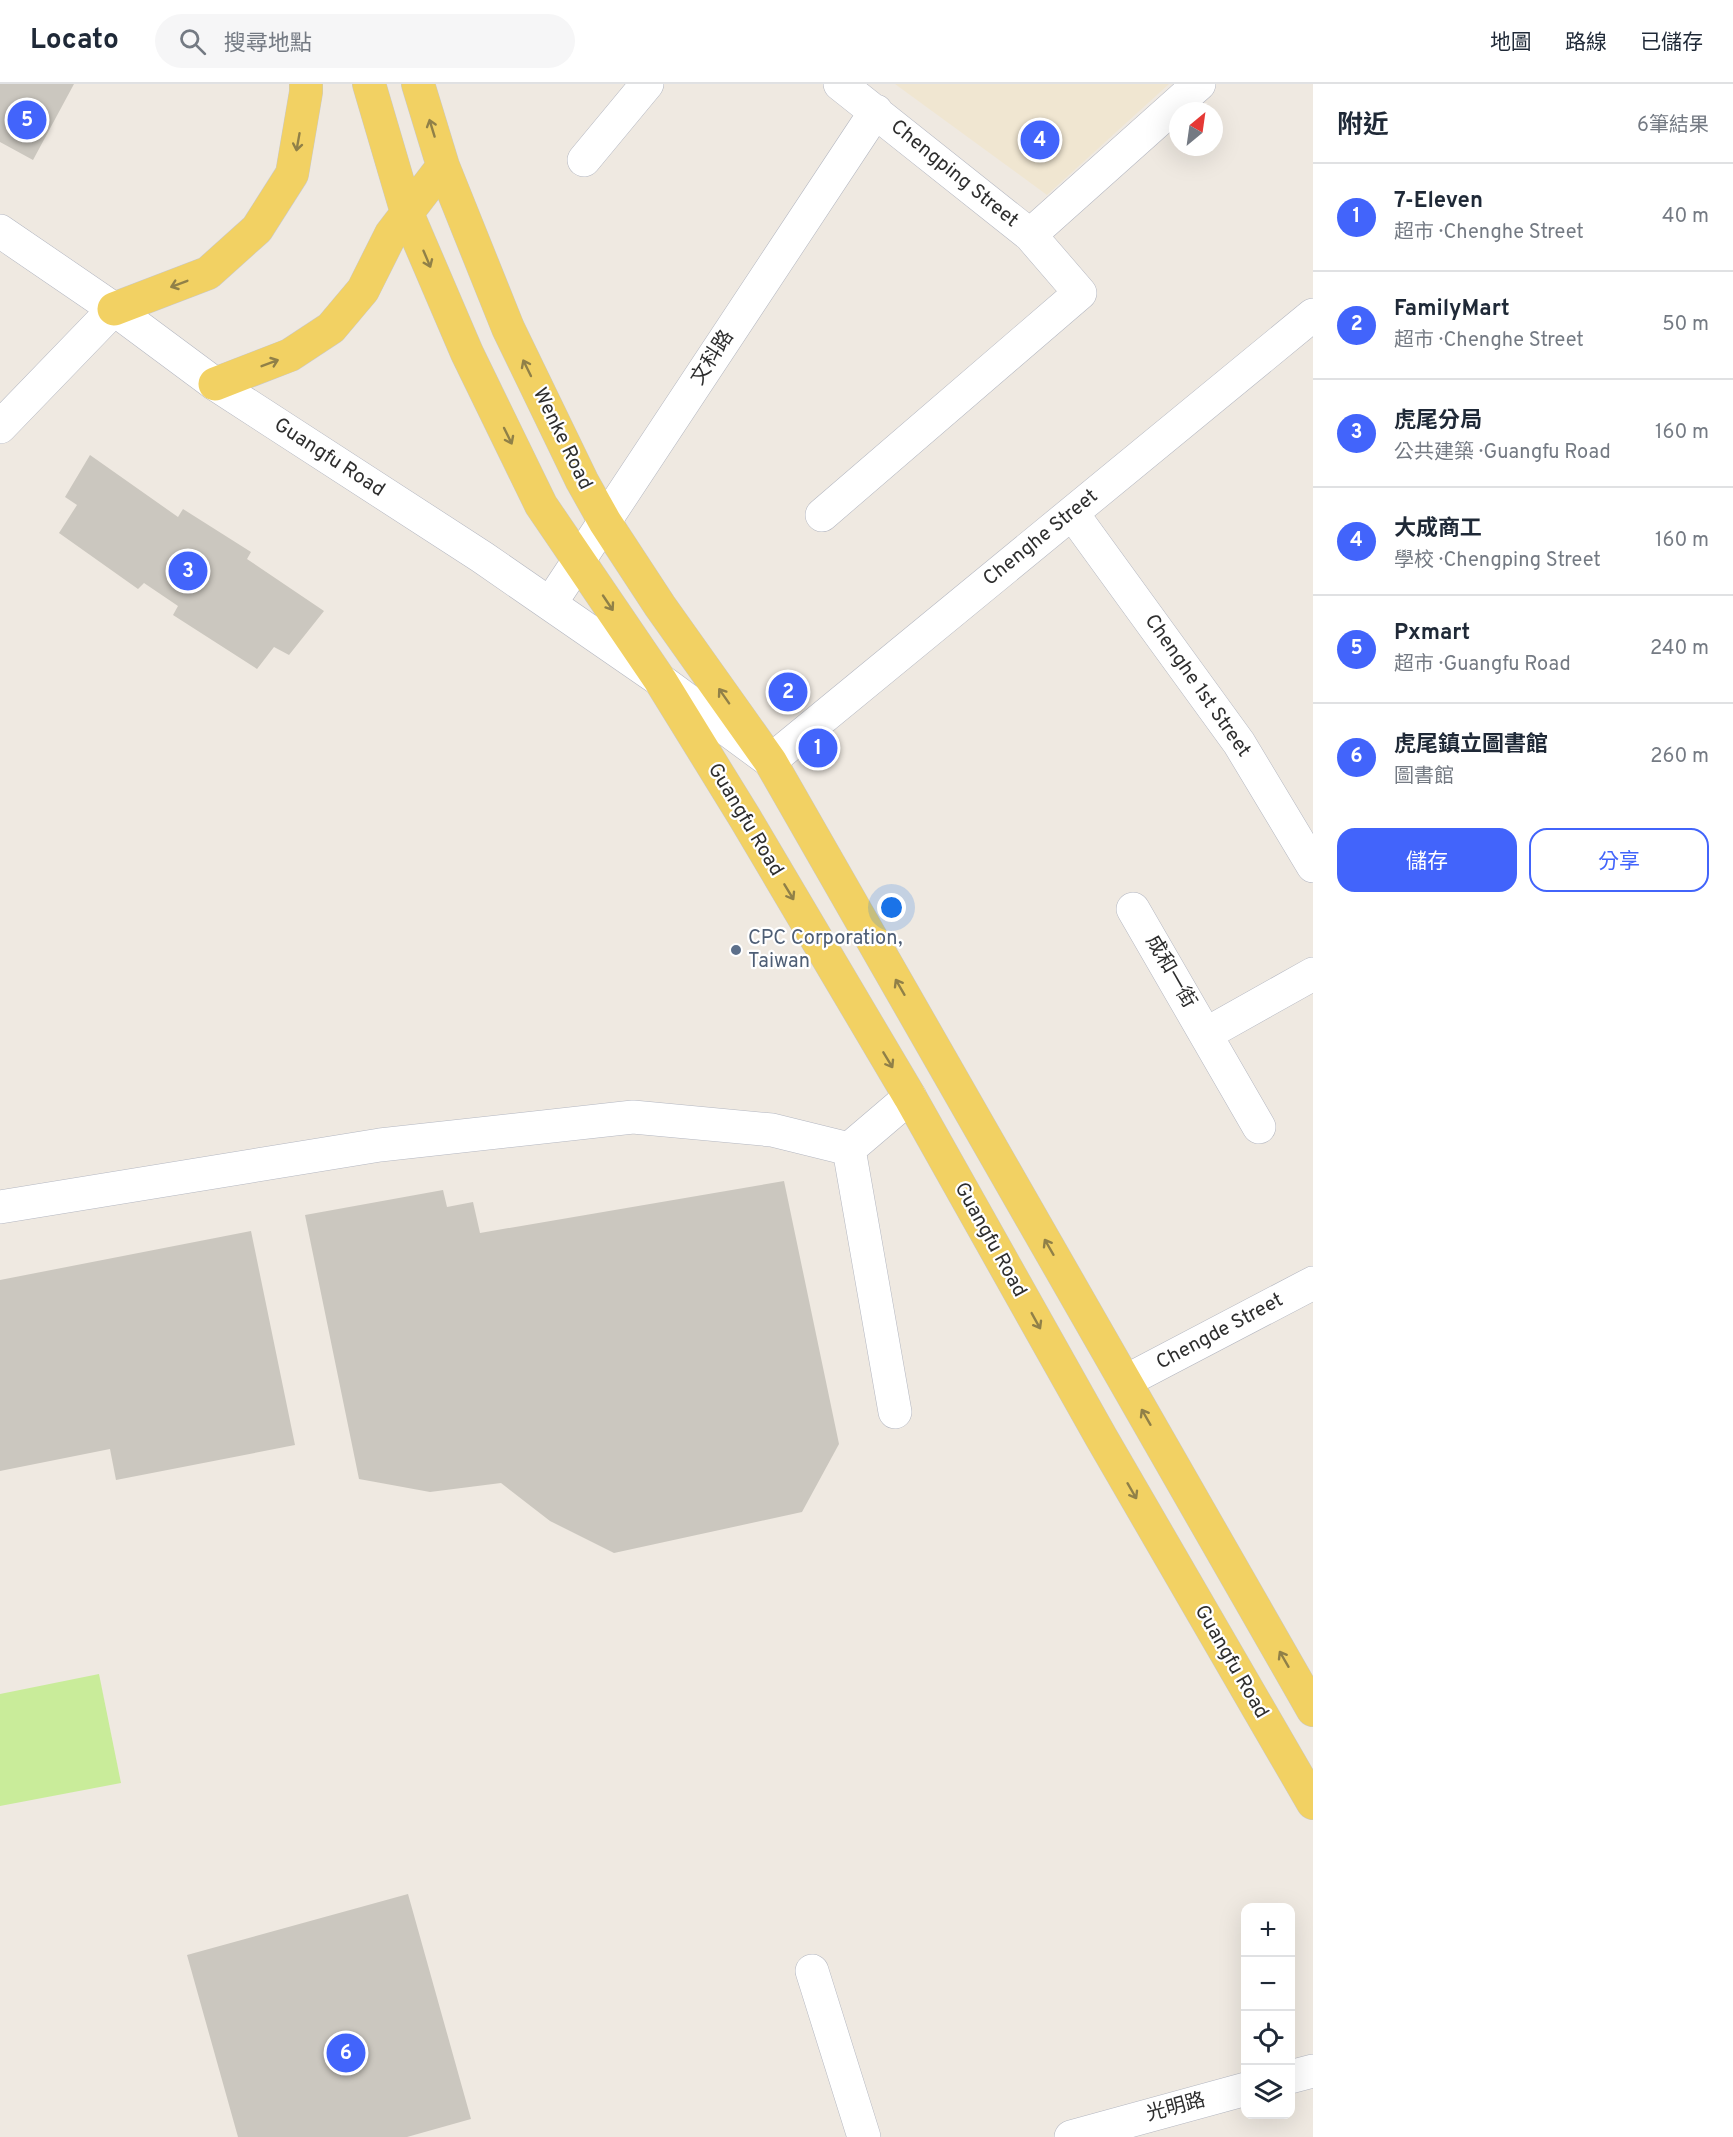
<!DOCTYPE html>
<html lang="zh-TW">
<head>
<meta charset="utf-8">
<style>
  :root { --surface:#fff; --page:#f6f6f7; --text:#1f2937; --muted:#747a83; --line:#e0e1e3; --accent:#4264fb }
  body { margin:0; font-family:Overpass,"Noto Sans TC",sans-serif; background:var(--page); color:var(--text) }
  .controls { position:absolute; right:18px; bottom:18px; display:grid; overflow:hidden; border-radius:12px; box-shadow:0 6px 24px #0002 }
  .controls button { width:54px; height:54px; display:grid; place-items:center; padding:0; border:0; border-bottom:2px solid var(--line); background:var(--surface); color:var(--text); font:30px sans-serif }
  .compass { position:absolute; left:1169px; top:18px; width:54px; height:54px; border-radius:50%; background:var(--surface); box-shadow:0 6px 24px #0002; rotate:29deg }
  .you { position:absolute; left:892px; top:824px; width:21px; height:21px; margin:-15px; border:4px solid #fff; border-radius:50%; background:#1a73e8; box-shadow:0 0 0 9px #1a73e833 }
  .badge { display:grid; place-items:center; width:39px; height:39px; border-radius:50%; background:var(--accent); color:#fff; font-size:20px; font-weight:700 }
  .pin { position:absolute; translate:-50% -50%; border:3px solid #fff; box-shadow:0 2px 6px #0006 }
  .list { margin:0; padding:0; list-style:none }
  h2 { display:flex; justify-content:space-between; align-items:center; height:78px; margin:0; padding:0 24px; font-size:26px }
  h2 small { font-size:20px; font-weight:400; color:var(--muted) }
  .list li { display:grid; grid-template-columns:39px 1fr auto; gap:18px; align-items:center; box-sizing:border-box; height:108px; padding:0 24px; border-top:2px solid var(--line) }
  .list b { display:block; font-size:22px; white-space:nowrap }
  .list p { margin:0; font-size:20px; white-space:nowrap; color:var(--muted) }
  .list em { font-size:20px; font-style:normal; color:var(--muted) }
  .actions { display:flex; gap:12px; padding:18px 24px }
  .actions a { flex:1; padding:14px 0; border:2px solid var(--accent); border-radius:18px; text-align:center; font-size:21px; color:var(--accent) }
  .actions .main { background:var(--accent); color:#fff }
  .icon { flex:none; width:33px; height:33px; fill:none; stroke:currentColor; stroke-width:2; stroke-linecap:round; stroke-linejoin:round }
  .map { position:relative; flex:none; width:1313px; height:2053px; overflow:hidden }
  header { display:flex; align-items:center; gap:36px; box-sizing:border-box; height:84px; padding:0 30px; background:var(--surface); border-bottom:2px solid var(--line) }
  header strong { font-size:28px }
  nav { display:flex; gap:33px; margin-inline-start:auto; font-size:21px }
  .search { width:420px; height:54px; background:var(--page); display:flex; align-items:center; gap:15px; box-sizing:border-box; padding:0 21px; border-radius:33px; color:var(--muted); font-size:22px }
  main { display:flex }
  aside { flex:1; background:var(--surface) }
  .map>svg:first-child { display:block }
  .education { fill:#f0e6d1 }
  .pitch { fill:#c9ec9a }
  .building { fill:#cbc7bf }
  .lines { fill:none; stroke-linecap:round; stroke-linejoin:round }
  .minor-casing { stroke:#b4b7c1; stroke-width:34 }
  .major-casing { stroke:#c9c9c9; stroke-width:34 }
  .minor { stroke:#fff; stroke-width:33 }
  .major { stroke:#f2d163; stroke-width:33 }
  .oneway { stroke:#908048 }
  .service-dot { fill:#5c6f8a; stroke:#fff; stroke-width:2 }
  .labels { text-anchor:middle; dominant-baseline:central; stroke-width:4.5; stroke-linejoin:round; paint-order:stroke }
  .street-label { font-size:20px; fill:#2e2e2e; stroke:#fff }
  .service-label { font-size:20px; fill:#4e5e75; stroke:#fff; text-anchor:start }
</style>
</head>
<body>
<header>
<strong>Locato</strong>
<div class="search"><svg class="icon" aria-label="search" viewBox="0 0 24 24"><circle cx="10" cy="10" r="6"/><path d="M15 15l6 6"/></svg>搜尋地點</div>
<nav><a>地圖</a><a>路線</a><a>已儲存</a></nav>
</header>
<main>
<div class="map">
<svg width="1313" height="2053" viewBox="0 0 1313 2053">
  <rect width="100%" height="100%" fill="#efe9e1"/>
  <path class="education" d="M 895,0 L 1169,0 L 1047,111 Z"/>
  <path class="pitch" d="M 99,1590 L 121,1699 L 0,1722 L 0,1610 Z"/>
  <path class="building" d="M 0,0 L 74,0 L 33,76 L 0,58 Z
    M 90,371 L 178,433 L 183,425 L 251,468 L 247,475 L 324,527 L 289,571 L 274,563 L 257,585 L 173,531 L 178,522 L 144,499 L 138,505 L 59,449 L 77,421 L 65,413 Z
    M 784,1097 L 839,1360 L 802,1428 L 614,1469 L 550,1437 L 501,1399 L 430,1408 L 359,1395 L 305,1131 L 443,1106 L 447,1123 L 473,1118 L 480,1149 Z
    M 251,1147 L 295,1361 L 116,1396 L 110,1365 L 0,1387 L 0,1196 Z
    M 408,1810 L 471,2035 L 407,2053 L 238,2053 L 187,1871 Z"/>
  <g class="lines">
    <g class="minor-casing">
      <path id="minor" d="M 584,76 L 647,0
        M 0,147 L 114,225 L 215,300 L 482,473 L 660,596 L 770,677 L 1313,231
        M 1030,151 L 1199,0
        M 0,343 L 114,225
        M 1072,429 L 1239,659 L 1313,782
        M 822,431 L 1080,209 L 1030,151 L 840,0
        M 550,520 L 876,27
        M 1133,825 L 1259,1043
        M 1206,950 L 1313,890
        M 849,1065 L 910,1013
        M 0,1123 L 380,1061 L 633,1033 L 772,1046 L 849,1065 L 895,1328
        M 1126,1297 L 1313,1199
        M 812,1887 L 864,2053
        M 1290,1993 L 1313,1987
        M 1071,2053 L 1246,2005"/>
    </g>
    <g class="major-casing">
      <path id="major" d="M 369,0 L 407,129 L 467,269 L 541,421 L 660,596 L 745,734 L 910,1013 L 1101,1353 L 1313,1719
        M 418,0 L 443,82 L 508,244 L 582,397 L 605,438 L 660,522 L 770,677 L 1313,1626
        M 114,225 L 208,189 L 257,145 L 292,90 L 306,8 L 306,0
        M 215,300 L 290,271 L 331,244 L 363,206 L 391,150 L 443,82"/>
    </g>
    <use href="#minor" class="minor"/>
    <use href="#major" class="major"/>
  </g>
  <defs><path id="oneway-shaft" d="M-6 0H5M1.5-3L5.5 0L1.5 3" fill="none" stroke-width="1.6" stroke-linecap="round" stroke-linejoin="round" transform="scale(1.5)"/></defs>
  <g class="oneway">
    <use href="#oneway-shaft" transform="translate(432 44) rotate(-107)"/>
    <use href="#oneway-shaft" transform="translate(298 58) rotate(100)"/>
    <use href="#oneway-shaft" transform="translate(427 175) rotate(67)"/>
    <use href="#oneway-shaft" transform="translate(179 200) rotate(159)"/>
    <use href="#oneway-shaft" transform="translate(270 279) rotate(-21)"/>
    <use href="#oneway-shaft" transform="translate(527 284) rotate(-116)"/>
    <use href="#oneway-shaft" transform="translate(508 352) rotate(64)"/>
    <use href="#oneway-shaft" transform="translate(608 519) rotate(56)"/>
    <use href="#oneway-shaft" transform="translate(724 612) rotate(-125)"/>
    <use href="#oneway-shaft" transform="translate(789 808) rotate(59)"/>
    <use href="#oneway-shaft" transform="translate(900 903) rotate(-120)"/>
    <use href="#oneway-shaft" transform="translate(888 976) rotate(59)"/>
    <use href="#oneway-shaft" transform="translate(1049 1163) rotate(-120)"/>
    <use href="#oneway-shaft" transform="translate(1036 1237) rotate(61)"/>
    <use href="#oneway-shaft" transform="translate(1146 1333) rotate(-120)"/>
    <use href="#oneway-shaft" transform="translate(1132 1407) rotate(60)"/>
    <use href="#oneway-shaft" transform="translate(1284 1575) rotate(-120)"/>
  </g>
  <circle class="service-dot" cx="736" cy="866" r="6"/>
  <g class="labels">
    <g class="street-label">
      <text transform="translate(954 90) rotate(39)">Chengping Street</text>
      <text transform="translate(713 274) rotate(-57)">文科路</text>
      <text transform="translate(562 355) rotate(64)">Wenke Road</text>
      <text transform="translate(329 374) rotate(33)">Guangfu Road</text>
      <text transform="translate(1041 454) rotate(-39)">Chenghe Street</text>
      <text transform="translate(1197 602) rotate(55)">Chenghe 1st Street</text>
      <text transform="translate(745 736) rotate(59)">Guangfu Road</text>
      <text transform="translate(1170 888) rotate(60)">成和一街</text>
      <text transform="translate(990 1156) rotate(61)">Guangfu Road</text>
      <text transform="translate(1220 1248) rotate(-28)">Chengde Street</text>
      <text transform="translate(1231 1578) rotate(60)">Guangfu Road</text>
      <text transform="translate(1176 2024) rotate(-15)">光明路</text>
    </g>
    <g class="service-label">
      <text x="748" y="855">CPC Corporation,<tspan x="748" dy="23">Taiwan</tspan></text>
    </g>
  </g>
</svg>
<div class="controls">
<button>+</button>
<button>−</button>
<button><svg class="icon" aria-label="locate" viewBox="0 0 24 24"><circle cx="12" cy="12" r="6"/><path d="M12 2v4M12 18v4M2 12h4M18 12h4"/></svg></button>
<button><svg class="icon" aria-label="layers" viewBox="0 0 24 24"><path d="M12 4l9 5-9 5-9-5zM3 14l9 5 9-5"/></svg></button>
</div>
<svg class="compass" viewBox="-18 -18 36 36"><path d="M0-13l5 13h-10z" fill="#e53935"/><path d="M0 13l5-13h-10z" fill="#747a83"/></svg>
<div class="you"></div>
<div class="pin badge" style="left:818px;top:664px">1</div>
<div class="pin badge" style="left:788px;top:608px">2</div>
<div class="pin badge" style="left:188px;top:487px">3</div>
<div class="pin badge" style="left:1040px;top:56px">4</div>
<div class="pin badge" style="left:27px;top:36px">5</div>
<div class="pin badge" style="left:346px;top:1969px">6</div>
</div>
<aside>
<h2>附近<small>6筆結果</small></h2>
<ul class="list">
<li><span class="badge">1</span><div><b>7-Eleven</b><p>超市 · Chenghe Street</p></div><em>40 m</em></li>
<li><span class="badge">2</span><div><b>FamilyMart</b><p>超市 · Chenghe Street</p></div><em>50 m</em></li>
<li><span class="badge">3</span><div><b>虎尾分局</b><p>公共建築 · Guangfu Road</p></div><em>160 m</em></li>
<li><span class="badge">4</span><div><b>大成商工</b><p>學校 · Chengping Street</p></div><em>160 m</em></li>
<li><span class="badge">5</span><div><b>Pxmart</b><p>超市 · Guangfu Road</p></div><em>240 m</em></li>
<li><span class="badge">6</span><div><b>虎尾鎮立圖書館</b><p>圖書館</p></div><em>260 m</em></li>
</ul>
<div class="actions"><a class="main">儲存</a><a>分享</a></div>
</aside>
</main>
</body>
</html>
